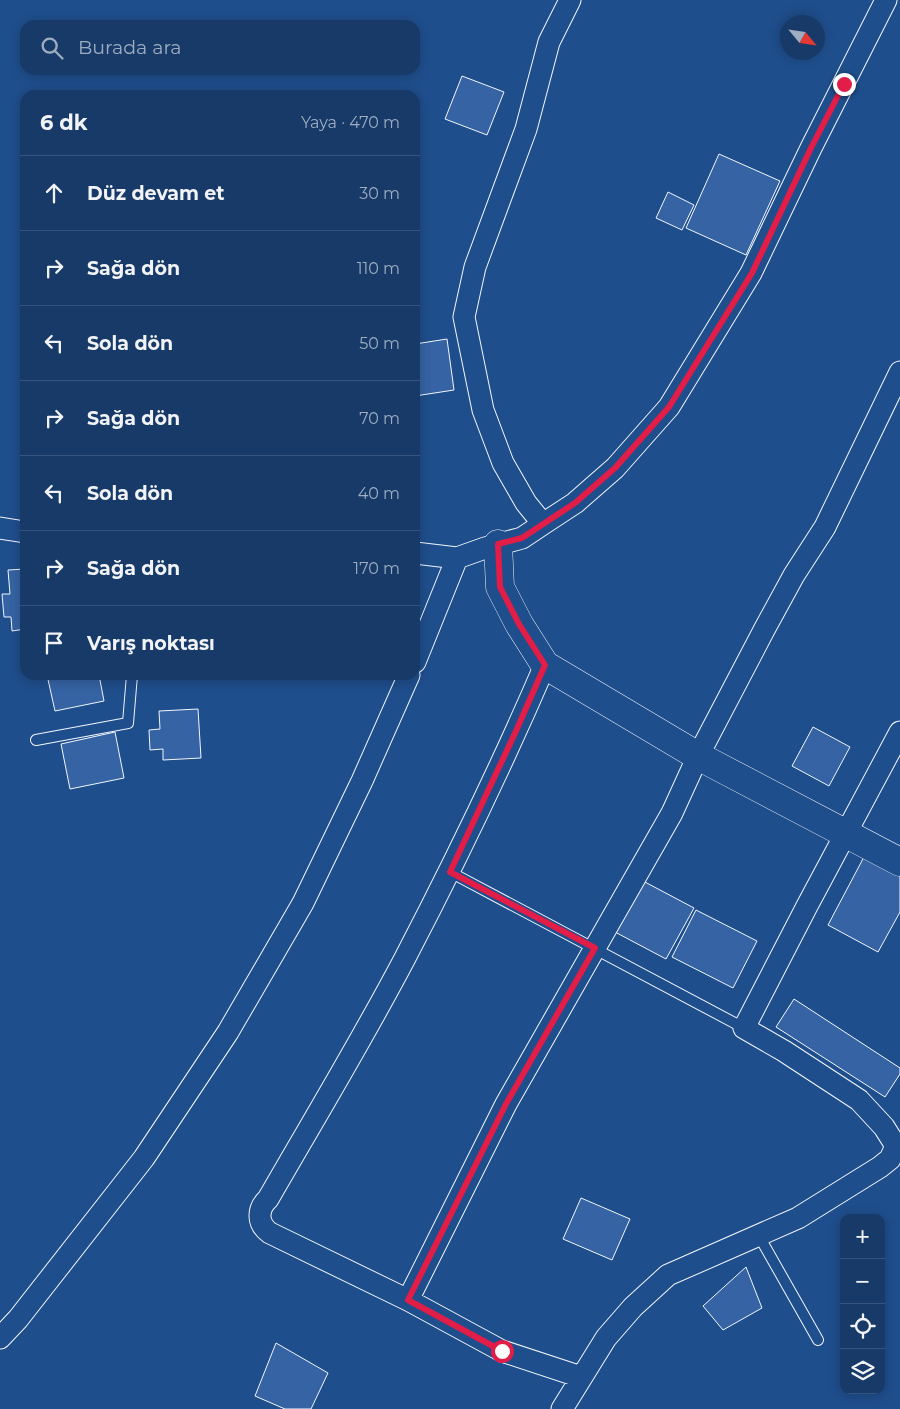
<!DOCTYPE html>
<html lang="tr">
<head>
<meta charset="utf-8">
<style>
  :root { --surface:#173a69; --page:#20416f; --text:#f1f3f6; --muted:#9eadc0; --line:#36547d }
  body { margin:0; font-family:Montserrat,sans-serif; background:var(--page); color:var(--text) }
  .controls { position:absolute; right:15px; bottom:15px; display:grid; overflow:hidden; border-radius:10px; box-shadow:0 2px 12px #0003 }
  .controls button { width:45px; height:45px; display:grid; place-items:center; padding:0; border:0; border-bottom:1px solid var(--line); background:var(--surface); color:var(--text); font:25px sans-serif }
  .compass { position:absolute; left:780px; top:15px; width:45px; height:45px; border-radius:50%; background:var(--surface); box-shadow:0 2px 12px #0003; rotate:119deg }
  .stop { position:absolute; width:15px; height:15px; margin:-11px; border:4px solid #e11d48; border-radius:50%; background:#fff }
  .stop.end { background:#e11d48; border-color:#fff; box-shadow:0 1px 5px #0008 }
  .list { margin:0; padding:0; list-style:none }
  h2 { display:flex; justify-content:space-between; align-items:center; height:65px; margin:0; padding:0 20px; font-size:21px }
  h2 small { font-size:16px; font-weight:400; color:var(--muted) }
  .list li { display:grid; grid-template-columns:32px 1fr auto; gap:15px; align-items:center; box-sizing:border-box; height:75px; padding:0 20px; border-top:1px solid var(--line) }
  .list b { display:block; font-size:19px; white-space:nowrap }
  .list em { font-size:16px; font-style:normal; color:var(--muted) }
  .icon { flex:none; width:28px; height:28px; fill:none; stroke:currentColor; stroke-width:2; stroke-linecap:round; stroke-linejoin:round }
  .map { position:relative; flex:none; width:900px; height:1409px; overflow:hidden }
  .search { position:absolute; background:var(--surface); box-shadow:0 2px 12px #0003; left:20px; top:20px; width:400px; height:55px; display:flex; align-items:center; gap:12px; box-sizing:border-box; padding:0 18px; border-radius:15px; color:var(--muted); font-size:19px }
  .panel { position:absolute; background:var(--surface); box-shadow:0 2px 12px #0003; left:20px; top:90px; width:400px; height:590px; border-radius:15px }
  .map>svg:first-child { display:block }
  .building { fill:#3563a3; stroke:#f2f6ff }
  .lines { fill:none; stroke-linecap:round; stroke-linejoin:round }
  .lane-casing { stroke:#f2f6ff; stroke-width:12 }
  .street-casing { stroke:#f2f6ff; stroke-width:23 }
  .secondary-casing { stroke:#f2f6ff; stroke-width:29 }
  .lane { stroke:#1f4e8c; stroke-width:10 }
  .street { stroke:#1f4e8c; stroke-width:21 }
  .secondary { stroke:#1f4e8c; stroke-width:28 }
  .route { stroke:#e11d48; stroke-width:6 }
</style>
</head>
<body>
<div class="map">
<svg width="900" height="1409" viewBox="0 0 900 1409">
  <rect width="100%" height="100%" fill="#1f4e8c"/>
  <path class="building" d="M 462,76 L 504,92 L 487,135 L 445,119 Z
    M 719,154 L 780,181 L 746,255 L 686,228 Z
    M 668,192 L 694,205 L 682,230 L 656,218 Z
    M 447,339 L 454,390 L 415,396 L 415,344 Z
    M 25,569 L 25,629 L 12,631 L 11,617 L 4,617 L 2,594 L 10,594 L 8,570 Z
    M 47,675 L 99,675 L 104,701 L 55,711 Z
    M 198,709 L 201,758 L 163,760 L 163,749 L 150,750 L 149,730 L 160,729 L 159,711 Z
    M 813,727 L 850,747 L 829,786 L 792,766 Z
    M 115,732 L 124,778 L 70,789 L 61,744 Z
    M 865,855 L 900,874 L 900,912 L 878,952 L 828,925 Z
    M 643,881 L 694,908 L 666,959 L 615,932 Z
    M 696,910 L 757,941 L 733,988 L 672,957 Z
    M 794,999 L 900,1068 L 900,1074 L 885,1097 L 776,1027 Z
    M 581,1198 L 630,1219 L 612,1260 L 563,1239 Z
    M 746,1267 L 762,1308 L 723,1330 L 703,1306 Z
    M 276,1343 L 328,1373 L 311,1409 L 285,1409 L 255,1396 Z"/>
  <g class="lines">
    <g class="lane-casing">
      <path id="lane" d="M 36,740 L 128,723 L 132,675
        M 450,872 L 744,1028
        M 759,1236 L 818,1340"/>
    </g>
    <g class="street-casing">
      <path id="street" d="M 570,0 L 549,42 L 526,129 L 475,267 L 464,317 L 483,410 L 503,463 L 526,503 L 543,524 L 575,503 L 615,468 L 669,407 L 751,273 L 811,148 L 886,0
        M 0,528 L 25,532
        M 415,553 L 457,558 L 485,548 L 522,538 L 543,524
        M 415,662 L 457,558
        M 545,665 C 502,765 455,862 405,958 C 362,1040 314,1119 268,1199 C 257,1209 257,1224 270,1233 L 408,1300 L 502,1351 L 581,1377
        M 408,1300 L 506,1104 L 672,813 L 698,756 L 764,630 L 794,575 L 825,527 L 900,372
        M 0,1338 L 18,1319 L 144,1158 L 228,1032 L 303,903 L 362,781 L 409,675
        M 562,1409 L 606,1338 L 633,1307 L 668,1275 L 798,1218 L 880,1167 L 890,1159 L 896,1146 L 884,1127 L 859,1100 L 784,1051 L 744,1028 L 807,906 L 900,732"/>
    </g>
    <g class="secondary-casing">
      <path id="secondary" d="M 498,544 L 500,587 L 519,624 L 545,665 L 698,756 L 900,862"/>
    </g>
    <use href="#lane" class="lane"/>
    <use href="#street" class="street"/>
    <use href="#secondary" class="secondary"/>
  </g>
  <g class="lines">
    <path class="route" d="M 502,1351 L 408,1300 L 506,1104 L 595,948 L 450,872 L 516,731 L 545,665 L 519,624 L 500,587 L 498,544 L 522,538 L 575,503 L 615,468 L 669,407 L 752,273 L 811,148 L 844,84"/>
  </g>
</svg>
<div class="controls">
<button>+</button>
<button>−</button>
<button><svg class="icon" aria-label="locate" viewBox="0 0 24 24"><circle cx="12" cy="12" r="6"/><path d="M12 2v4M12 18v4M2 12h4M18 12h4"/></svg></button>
<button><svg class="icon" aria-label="layers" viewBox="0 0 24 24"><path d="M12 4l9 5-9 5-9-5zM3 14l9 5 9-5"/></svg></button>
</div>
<svg class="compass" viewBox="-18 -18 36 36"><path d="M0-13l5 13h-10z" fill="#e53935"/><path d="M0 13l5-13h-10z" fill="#9eadc0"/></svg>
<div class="stop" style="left:502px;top:1351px"></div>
<div class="stop end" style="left:844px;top:84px"></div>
<div class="search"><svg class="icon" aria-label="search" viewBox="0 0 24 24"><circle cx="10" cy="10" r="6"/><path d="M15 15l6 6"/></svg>Burada ara</div>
<section class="panel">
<h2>6 dk<small>Yaya · 470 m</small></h2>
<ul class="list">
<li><svg class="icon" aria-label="ahead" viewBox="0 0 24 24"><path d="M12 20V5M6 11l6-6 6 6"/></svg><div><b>Düz devam et</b></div><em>30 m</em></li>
<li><svg class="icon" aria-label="right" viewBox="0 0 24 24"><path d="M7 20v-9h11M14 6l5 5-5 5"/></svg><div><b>Sağa dön</b></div><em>110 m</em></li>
<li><svg class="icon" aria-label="left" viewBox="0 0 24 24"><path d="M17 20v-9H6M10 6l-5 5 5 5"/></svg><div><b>Sola dön</b></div><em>50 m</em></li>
<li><svg class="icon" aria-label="right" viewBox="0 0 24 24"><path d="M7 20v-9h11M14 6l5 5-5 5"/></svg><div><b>Sağa dön</b></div><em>70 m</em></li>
<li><svg class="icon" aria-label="left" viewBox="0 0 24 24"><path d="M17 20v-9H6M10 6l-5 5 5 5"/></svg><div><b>Sola dön</b></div><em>40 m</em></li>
<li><svg class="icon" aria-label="right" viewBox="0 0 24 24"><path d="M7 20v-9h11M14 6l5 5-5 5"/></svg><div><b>Sağa dön</b></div><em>170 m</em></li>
<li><svg class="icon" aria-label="arrive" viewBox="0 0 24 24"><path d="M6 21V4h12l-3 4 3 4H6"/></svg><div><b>Varış noktası</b></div></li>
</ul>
</section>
</div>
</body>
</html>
